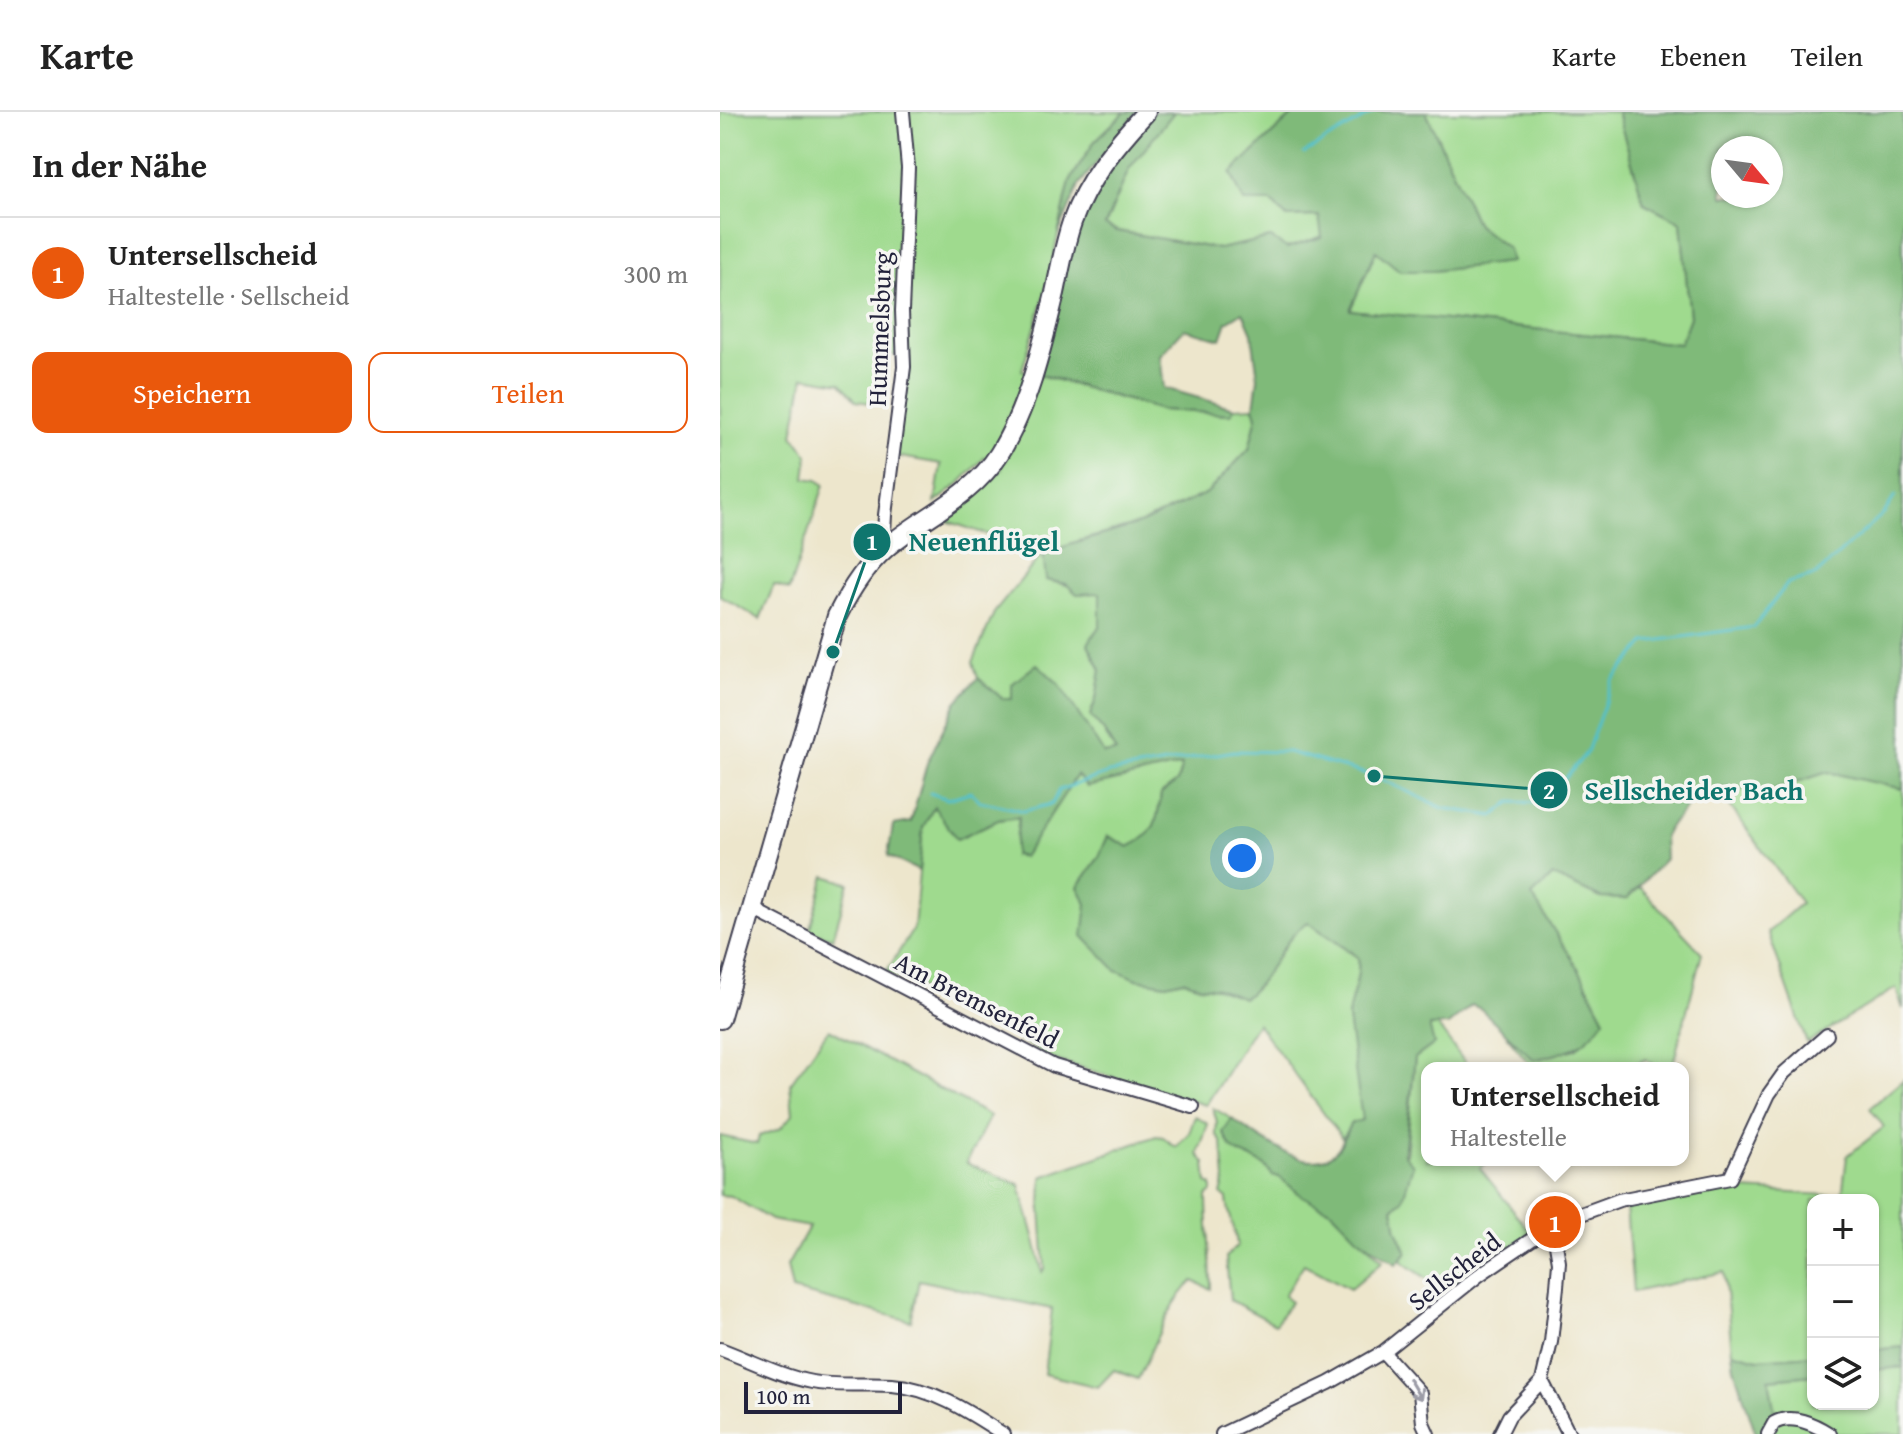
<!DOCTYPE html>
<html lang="de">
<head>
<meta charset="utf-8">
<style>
  :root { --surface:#fff; --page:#f2f2f2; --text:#222; --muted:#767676; --line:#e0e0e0; --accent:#ea580c }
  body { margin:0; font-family:"Gentium Book Plus",serif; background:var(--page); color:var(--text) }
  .controls { position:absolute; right:24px; bottom:24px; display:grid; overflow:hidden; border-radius:16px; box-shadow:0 2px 6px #0004 }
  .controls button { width:72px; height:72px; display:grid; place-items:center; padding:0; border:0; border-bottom:2px solid var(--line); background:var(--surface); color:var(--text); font:40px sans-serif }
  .compass { position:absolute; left:991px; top:24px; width:72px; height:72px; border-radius:50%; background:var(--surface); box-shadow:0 2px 6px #0004; rotate:119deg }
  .scale { position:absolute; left:24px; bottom:20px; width:158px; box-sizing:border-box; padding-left:8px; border:4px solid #22223b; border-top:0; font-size:22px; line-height:28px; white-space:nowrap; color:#22223b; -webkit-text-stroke:6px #f6f6f2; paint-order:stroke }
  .you { position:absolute; left:522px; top:746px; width:28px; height:28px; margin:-20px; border:6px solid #fff; border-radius:50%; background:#1a73e8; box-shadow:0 0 0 12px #1a73e833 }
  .badge { display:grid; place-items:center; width:52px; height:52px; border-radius:50%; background:var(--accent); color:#fff; font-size:26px; font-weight:700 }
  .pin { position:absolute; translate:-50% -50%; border:4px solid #fff; box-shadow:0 2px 8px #0006 }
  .popup { position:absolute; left:701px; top:950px; width:268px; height:104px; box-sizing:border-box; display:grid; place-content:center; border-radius:16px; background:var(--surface); filter:drop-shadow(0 2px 6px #0005); font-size:26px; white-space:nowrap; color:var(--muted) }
  .popup b { font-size:30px; color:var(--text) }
  .popup::after { content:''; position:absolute; left:50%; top:100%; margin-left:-16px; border:16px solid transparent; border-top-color:var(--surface) }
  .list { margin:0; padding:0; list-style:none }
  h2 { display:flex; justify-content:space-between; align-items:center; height:104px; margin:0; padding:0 32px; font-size:34px }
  h2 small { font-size:26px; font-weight:400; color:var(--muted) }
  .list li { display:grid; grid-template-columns:52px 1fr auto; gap:24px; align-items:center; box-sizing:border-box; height:112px; padding:0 32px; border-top:2px solid var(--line) }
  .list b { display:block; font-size:30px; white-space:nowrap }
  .list p { margin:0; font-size:26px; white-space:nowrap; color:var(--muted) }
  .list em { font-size:26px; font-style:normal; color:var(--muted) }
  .actions { display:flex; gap:16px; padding:24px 32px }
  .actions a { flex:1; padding:18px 0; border:2px solid var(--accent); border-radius:16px; text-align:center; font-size:28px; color:var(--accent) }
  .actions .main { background:var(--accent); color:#fff }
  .icon { flex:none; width:44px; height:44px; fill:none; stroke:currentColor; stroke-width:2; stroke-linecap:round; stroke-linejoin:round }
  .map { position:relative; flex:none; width:1183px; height:1322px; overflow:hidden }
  header { display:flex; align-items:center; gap:48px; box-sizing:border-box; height:112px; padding:0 40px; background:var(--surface); border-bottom:2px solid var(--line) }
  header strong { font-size:38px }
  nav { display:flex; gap:44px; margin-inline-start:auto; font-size:28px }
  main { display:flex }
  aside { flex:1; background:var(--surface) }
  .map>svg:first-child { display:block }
  .green { fill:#9fda8e; stroke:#607e64; stroke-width:2 }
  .forest { fill:#7fba79; stroke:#506e5a; stroke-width:2; fill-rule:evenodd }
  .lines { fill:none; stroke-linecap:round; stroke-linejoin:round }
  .stream { stroke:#52c0c9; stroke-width:3 }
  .street-casing { stroke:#403f51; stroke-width:16 }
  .secondary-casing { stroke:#403f51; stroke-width:22 }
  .street { stroke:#fff; stroke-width:12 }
  .secondary { stroke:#fff; stroke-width:18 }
  .oneway { stroke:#9c9ca7 }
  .labels { text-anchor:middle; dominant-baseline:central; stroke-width:7; stroke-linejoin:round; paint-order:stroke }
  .street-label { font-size:26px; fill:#22223b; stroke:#f6f6f2 }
  .leader { fill:none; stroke:#0f766e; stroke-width:3 }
  .callout-dot { fill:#0f766e; stroke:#f6f6f2; stroke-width:3 }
  .mark-label { font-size:24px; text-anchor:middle; font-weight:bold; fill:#fff }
  .callout-label { font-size:28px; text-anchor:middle; font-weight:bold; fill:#0f766e; stroke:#f6f6f2; stroke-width:7; stroke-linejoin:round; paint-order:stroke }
</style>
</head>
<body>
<header>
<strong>Karte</strong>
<nav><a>Karte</a><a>Ebenen</a><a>Teilen</a></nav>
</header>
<main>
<aside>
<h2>In der Nähe<small></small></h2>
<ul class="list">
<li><span class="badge">1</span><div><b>Untersellscheid</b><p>Haltestelle · Sellscheid</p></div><em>300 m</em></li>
</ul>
<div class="actions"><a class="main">Speichern</a><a>Teilen</a></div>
</aside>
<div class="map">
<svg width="1183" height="1322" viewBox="0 0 1183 1322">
  <rect width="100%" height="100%" fill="#f6f6f2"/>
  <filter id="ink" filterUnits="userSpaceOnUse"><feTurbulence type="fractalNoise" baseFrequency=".0125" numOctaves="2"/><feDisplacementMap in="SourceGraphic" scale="16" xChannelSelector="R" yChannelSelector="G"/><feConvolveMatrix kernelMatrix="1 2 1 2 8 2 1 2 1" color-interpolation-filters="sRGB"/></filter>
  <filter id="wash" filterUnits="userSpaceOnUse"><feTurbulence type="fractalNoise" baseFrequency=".006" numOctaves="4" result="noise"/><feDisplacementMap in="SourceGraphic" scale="32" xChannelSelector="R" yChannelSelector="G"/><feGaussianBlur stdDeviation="1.8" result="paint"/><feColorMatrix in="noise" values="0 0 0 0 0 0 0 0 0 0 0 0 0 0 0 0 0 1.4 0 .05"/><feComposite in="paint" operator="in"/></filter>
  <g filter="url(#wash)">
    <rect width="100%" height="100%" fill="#ede6cc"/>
    <path class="green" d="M 0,0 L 405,0 L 375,29 L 350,69 L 325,182 L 302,258 L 441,298 L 510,302 L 514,296 L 534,295 L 537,304 L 529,337 L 487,381 L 422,411 L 351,431 L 326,468 L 380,481 L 380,513 L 368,532 L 381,558 L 376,587 L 370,603 L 383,618 L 396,640 L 384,642 L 370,623 L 292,587 L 283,587 L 258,566 L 253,550 L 274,501 L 323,441 L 227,409 L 282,357 L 265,345 L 239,372 L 215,391 L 221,352 L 175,344 L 182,245 L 162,241 L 159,292 L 136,289 L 121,271 L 84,265 L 73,323 L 88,343 L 85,366 L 97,368 L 104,373 L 69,478 L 54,473 L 40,507 L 0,484 Z
      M 454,0 L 576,0 L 511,61 L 552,90 L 566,105 L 599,104 L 603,124 L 567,136 L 550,126 L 499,137 L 398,119 L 385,114 L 409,57 Z
      M 706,0 L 897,0 L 924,91 L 961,110 L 970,205 L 960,232 L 630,198 L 656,139 L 681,159 L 713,159 L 791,150 L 788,137 L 757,113 Z
      M 463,653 L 457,670 L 441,682 C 438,709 435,723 409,735 L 388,724 L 379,745 L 358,775 L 417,867 L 446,872 L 463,868 L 480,874 L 497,876 L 523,886 C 552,866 559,829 588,810 L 638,846 C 641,867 630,884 628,906 L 643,1008 L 631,1011 L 622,1026 L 537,911 L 486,993 L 335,948 L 241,895 L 166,860 L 194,816 L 203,715 L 214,694 L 237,726 L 278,708 L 299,705 L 294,743 L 357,663 L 367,675 Z
      M 1108,660 L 1183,677 L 1183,897 L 1176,876 L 1087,931 L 1048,820 L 1081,791 L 997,676 L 1050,679 Z
      M 105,764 L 129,771 L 113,826 L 89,819 Z
      M 833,764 L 881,786 L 907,787 L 920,775 L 982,841 L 952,956 L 939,956 L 926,947 L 907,956 L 813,956 L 786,923 L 815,947 L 856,937 L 885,907 L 858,856 L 811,784 Z
      M 717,913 L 749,956 L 707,956 L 707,1048 L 770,1048 L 760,1056 L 811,1121 L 728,1181 L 680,1148 L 687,1140 L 676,1118 L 673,1096 L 682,1089 L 695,946 L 714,932 L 708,914 Z
      M 109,917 L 270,1004 L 246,1051 L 300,1073 C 307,1102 317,1130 322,1160 L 325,1157 L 321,1097 L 322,1065 L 436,1024 L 443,1025 L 456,1035 L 469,1021 L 475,1004 L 488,1012 L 478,1042 L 485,1051 L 487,1071 L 492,1073 L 492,1080 L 487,1084 C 487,1116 491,1145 491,1177 L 473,1169 C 448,1191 433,1237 418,1267 L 394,1258 L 378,1275 L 324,1262 L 332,1197 L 199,1168 L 191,1209 L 72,1178 L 67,1154 L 89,1115 L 51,1108 L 11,1084 L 0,1083 L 0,1024 L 37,1032 L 39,1024 L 60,1017 L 73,1002 L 70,972 Z
      M 1183,968 L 1183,1235 L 1153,1238 L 1153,1088 L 1093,1088 L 1093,1243 L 1038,1247 L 1012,1240 L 1004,1160 L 913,1180 L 906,1095 L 1007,1077 L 1122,1084 L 1127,1044 L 1164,1015 L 1150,996 Z
      M 493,996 L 512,1007 L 503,1020 C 506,1025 509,1034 513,1037 C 526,1047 544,1047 552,1063 L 559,1064 L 583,1084 L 612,1099 L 663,1149 L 630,1177 L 584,1152 L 564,1183 L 571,1190 L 555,1212 L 510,1188 L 506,1145 L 517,1134 C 516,1116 508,1104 507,1087 L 501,1082 L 505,1067 L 502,1031 L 496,1022 L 497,1010 Z
      M 1183,1255 L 1183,1322 L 1044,1322 L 1055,1302 L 1049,1267 L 1093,1263 L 1093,1292 L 1153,1292 L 1153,1258 Z"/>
    <path class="forest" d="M 405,0 L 417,0 L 359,73 L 338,123 L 350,69 L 375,29 Z
      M 433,0 L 454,0 L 409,57 L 385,113 L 397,119 L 499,137 L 551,126 L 567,136 L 602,125 L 599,104 L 566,105 L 552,90 L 524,90 L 511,61 L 576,0 L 617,0 L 624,4 L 627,0 L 706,0 L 757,113 L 788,137 L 791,150 L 713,159 L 680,159 L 656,139 L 630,198 L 960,232 L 970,205 L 961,110 L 924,91 L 897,0 L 1183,0 L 1183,677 L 1108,660 L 1050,679 L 997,676 L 976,684 L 949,715 L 944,724 L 945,747 L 907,787 L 881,786 L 833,764 L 812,784 L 858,856 L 885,907 C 865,936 848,940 814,948 L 761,897 L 752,893 L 728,913 L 709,914 L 714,932 L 695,946 L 684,1043 L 693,1053 L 682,1089 L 673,1096 L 677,1118 L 687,1140 L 676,1152 L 638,1126 L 612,1099 L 582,1084 L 559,1065 L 552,1063 C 544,1047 526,1047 513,1037 C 509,1034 506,1025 503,1020 L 512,1007 C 537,1023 590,1068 617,1038 C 623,1032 626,1019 631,1011 L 642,1008 L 628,906 C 630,884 641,867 638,845 L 588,810 C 559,829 552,866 523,886 L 497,876 L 480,874 L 463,868 L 446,872 L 417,867 L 396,858 L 363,824 L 367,792 L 358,775 L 379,745 L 388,724 L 409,735 C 435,723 438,709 441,682 L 457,670 L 462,653 L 367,675 L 357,663 L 303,745 L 294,743 L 299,705 L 278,708 L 237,727 L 214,695 L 203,715 L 199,759 L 168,744 L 173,713 L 191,710 L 207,651 L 236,590 L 258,566 L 283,587 L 292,587 L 292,572 L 317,552 L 339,572 L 384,642 L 396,640 L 383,618 L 370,604 L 376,587 L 381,558 L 368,532 L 380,513 L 380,481 L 357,482 L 346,472 L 326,468 L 323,441 L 422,411 L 487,381 L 529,337 L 537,304 L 534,295 L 538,266 L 532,221 L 523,200 L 507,210 L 501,227 L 464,217 L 440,243 L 444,276 L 514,296 L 511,302 L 441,298 L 319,262 L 350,137 L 370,79 ZM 1003,36 L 1051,36 L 1051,84 L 1003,84 Z
      M 1183,1235 L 1183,1255 L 1153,1258 L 1153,1238 Z
      M 1012,1240 L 1038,1247 L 1093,1243 L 1093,1263 L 1049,1267 L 1055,1302 L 1044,1322 L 1036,1322 L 1014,1256 Z"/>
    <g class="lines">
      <path class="stream" d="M 584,41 L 654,0
        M 210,681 L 228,687 L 250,680 L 260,689 L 304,699 L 332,692 L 339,678 L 389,661 L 514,639 L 568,640 L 654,664 L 723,696 L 773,704 L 791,690 L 825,691 L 867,640 L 893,568 L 926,530 L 1034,515 L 1068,471 L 1096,463 L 1165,400 L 1175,384"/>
    </g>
  </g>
  <g filter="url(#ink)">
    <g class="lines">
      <g class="street-casing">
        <path id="street" d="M 168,434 L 164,421 L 165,403 L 184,255 L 182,199 L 188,56 L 183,0
          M 33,793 L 42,802 L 334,954 L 473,995
          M 833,1115 L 839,1150 L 837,1175 L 831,1230 L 822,1269 L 849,1322
          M 0,1237 C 30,1248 60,1264 92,1270 C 119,1275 146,1271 172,1273 C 213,1276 249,1300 283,1322
          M 663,1240 L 700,1281 L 703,1311 L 708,1322
          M 502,1322 L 609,1271 L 663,1240 L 759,1163 L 827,1117 L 853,1105 L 899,1088 L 1010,1066 L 1049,982 L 1064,961 L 1107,923
          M 780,1322 L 789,1304 L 822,1269
          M 1048,1322 L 1054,1311 C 1072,1301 1094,1312 1110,1322"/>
      </g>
      <g class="secondary-casing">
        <path id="secondary" d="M 0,907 L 117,504 C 130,478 145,454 167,435 C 204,404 252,385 279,342 C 308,296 322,235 335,181 C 340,158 344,133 352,110 C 367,67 396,33 426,0"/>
      </g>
      <use href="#street" class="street"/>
      <use href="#secondary" class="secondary"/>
    </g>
    <defs><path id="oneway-shaft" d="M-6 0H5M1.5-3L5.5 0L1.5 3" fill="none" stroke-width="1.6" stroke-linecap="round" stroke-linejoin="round" transform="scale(2)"/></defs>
    <use class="oneway" href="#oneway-shaft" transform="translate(695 1277) rotate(59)"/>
  </g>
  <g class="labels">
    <g class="street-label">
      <text transform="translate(159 217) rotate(-88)">Hummelsburg</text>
      <text transform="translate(257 888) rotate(27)">Am Bremsenfeld</text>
      <text transform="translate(734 1159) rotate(-38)">Sellscheid</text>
    </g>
  </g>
  <path class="leader" d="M113 540L152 430M654 664L829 678"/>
  <g class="callout-dot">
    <circle cx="113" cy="540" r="8"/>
    <circle cx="654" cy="664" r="8"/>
    <circle cx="152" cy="430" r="20"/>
    <circle cx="829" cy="678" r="20"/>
  </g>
  <g class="mark-label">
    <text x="152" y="438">1</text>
    <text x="829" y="687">2</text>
  </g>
  <g class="callout-label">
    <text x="264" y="439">Neuenflügel</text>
    <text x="974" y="688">Sellscheider Bach</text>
  </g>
</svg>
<div class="controls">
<button>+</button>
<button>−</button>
<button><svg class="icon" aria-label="layers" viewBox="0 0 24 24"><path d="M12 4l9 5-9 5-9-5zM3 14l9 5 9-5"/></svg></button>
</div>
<svg class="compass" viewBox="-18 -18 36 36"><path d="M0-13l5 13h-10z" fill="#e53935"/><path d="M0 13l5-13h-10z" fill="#767676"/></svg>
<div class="scale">100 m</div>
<div class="you"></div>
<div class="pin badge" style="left:835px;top:1110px">1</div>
<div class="popup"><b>Untersellscheid</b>Haltestelle</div>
</div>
</main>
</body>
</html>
